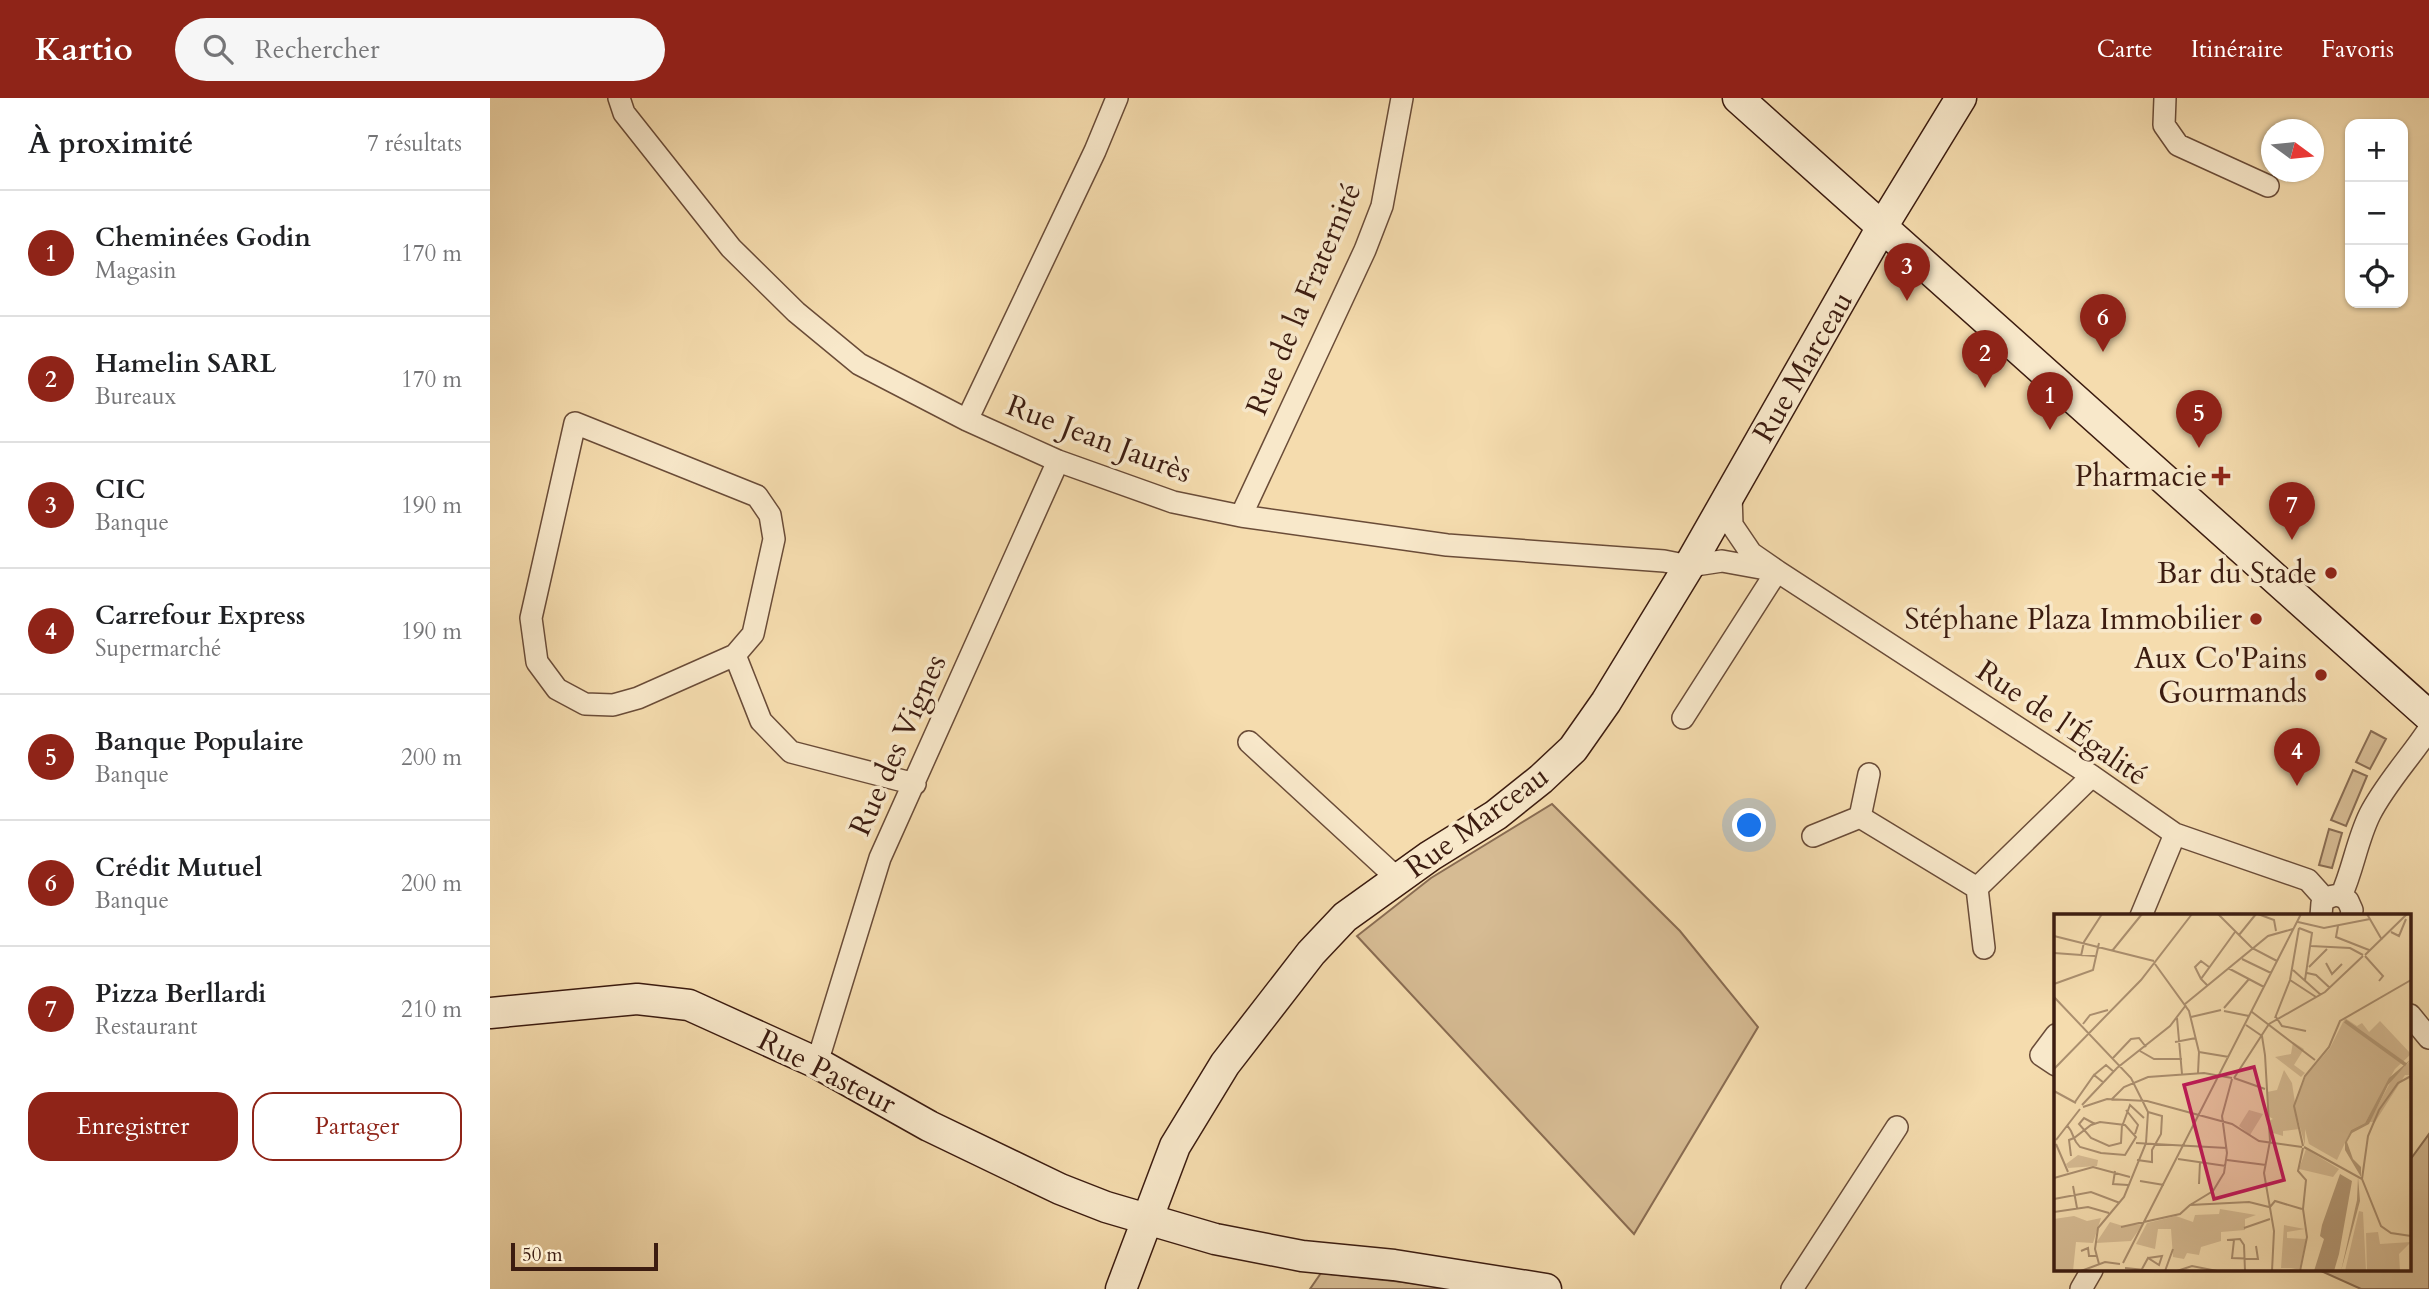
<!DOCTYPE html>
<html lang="fr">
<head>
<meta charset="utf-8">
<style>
  :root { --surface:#fff; --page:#f6f6f6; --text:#202124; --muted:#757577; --line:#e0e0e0; --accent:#8f2418 }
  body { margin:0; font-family:Cardo,serif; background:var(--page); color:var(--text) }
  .controls { position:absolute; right:21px; top:21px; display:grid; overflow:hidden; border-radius:14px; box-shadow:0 2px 5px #0004 }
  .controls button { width:63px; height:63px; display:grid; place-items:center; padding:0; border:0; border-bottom:2px solid var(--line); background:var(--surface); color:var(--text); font:35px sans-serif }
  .compass { position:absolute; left:1771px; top:21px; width:63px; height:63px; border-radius:50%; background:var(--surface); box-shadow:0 2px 5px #0004; rotate:105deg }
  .scale { position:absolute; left:21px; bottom:18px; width:147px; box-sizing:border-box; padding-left:7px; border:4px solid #3c1c10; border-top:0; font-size:19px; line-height:24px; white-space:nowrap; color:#3c1c10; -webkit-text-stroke:5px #f8e8ca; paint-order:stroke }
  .you { position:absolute; left:1260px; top:728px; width:24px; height:24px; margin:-18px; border:5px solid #fff; border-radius:50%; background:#1a73e8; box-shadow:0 0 0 10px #1a73e833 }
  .badge { display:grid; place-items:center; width:46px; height:46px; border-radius:50%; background:var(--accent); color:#fff; font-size:23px; font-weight:700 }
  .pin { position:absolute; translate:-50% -58px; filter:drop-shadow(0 2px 4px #0008) }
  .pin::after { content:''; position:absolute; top:37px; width:24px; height:21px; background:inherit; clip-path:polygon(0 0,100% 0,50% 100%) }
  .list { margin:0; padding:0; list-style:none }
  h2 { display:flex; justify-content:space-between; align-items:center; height:91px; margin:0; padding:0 28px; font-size:30px }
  h2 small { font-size:23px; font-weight:400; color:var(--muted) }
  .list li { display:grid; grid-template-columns:46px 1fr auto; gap:21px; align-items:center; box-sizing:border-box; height:126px; padding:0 28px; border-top:2px solid var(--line) }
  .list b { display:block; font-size:26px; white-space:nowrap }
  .list p { margin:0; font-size:23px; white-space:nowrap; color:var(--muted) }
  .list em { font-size:23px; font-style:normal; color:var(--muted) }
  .actions { display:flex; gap:14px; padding:21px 28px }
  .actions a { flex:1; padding:16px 0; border:2px solid var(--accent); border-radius:21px; text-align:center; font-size:24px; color:var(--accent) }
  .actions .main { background:var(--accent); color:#fff }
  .icon { flex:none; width:38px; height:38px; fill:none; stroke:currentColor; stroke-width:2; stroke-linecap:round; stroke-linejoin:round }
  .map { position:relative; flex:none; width:1939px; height:1191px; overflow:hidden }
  header { display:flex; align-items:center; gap:42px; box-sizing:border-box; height:98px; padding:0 35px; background:var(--accent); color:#fff }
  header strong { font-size:33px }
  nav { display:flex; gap:38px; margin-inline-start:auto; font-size:24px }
  .search { width:490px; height:63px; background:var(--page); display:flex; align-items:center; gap:18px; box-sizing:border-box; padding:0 24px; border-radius:38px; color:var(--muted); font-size:26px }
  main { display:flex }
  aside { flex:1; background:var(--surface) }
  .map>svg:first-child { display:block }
  .green { fill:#d6bb93; stroke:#896c52; stroke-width:2 }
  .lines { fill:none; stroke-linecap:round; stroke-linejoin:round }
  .street-casing { stroke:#6a4c38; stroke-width:24 }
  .secondary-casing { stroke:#3c1c10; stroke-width:33 }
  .street { stroke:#f8e8ca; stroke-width:21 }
  .secondary { stroke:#f8e8ca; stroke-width:30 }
  .poi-dot { fill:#8f2418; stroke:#f8e8ca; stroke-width:2.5 }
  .labels { text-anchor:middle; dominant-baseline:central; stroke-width:7; stroke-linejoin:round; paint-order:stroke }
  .street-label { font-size:30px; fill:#3c1c10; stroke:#f8e8ca }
  .poi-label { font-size:30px; fill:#3c1c10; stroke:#f8e8ca; text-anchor:end }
  .inset-river { fill:none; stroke:#b69b78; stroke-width:3.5 }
  .inset-road { fill:none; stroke:#ab8f6f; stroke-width:2 }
  .view { fill:#c2185b; fill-opacity:0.15; stroke:#c2185b; stroke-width:3.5 }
  .inset-edge { fill:none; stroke:#3c1c10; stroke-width:3.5 }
</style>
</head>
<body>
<header>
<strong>Kartio</strong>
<div class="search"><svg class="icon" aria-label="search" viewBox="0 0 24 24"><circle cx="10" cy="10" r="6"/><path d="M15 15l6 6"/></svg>Rechercher</div>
<nav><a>Carte</a><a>Itinéraire</a><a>Favoris</a></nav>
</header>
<main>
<aside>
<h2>À proximité<small>7 résultats</small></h2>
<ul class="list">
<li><span class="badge">1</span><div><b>Cheminées Godin</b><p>Magasin</p></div><em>170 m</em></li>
<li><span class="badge">2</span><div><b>Hamelin SARL</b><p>Bureaux</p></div><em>170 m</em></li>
<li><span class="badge">3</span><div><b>CIC</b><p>Banque</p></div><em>190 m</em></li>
<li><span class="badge">4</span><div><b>Carrefour Express</b><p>Supermarché</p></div><em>190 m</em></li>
<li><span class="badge">5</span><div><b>Banque Populaire</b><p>Banque</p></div><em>200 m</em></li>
<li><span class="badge">6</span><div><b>Crédit Mutuel</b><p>Banque</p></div><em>200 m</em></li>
<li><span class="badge">7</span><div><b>Pizza Berllardi</b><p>Restaurant</p></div><em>210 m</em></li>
</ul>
<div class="actions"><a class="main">Enregistrer</a><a>Partager</a></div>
</aside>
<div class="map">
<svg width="1939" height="1191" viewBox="0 0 1939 1191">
  <rect width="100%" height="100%" fill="#f5dcae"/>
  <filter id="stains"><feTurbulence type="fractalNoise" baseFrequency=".00286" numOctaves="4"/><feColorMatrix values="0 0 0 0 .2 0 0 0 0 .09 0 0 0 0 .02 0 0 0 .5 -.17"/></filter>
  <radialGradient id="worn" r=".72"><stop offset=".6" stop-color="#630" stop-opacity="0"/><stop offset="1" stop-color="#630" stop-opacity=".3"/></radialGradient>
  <path class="green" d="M 1881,633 L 1896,641 L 1880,671 L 1866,664 Z
    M 1863,672 L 1877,678 L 1856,728 L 1841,722 Z
    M 1062,706 L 1190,833 L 1268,929 L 1144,1136 L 867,838 L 941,780 Z
    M 1839,731 L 1852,735 L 1842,770 L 1829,767 Z
    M 1939,1036 L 1939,1191 L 1871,1191 L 1829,1172 L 1920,1172 L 1920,1062 Z
    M 831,1175 L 976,1191 L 820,1191 Z"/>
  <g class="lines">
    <g class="street-casing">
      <path id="street" d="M 129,0 L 134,15 L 241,150 L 306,214 L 369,266 L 477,322 L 568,363 L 683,404 L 751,418 L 957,447 L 1174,463 L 1199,468 L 1232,463 L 1287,473 L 1602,678 L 1685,736 L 1818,782 L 1835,801
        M 1675,0 L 1674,27 L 1688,47 L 1778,88
        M 477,322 L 605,53 L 627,0
        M 85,325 L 267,398 L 280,417 L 284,441 L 263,536 L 245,557 L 148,600 L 123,607 L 95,606 L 67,591 L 47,564 L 41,520 Z
        M 751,418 L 875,152 L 892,108 L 912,0
        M 245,557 L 271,623 L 301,654 L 425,686
        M 1193,620 L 1287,473 L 1261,455 L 1242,427 L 1241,396
        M 759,644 L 908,781
        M 1379,676 L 1370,719 L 1487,790 L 1602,678
        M 1323,738 L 1370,719
        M 1487,790 L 1494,850
        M 1851,798 C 1863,772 1867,742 1880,716 C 1896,685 1920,660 1939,631
        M 1651,818 L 1685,736
        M 1831,818 L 1832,805 C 1840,796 1850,795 1858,803 L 1862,812 L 1861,818
        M 1920,917 L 1939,940
        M 1566,937 L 1551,957 L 1566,967
        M 327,965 L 390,760 L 568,363
        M 1302,1191 L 1407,1029
        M 1591,1191 L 1602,1172"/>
    </g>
    <g class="secondary-casing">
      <path id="secondary" d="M 1248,0 L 1939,618
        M 0,915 L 147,901 L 199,907 L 327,965 L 439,1028 L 570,1091 L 616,1109 L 725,1141 L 812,1158 L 904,1167 L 1056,1191
        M 631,1191 L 685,1048 L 735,966 L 821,855 L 855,819 L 940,758 L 1006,717 L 1051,681 L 1083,651 L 1116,604 L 1199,468 L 1392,129 L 1471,0"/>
    </g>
    <use href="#street" class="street"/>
    <use href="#secondary" class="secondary"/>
  </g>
  <g class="poi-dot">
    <path d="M1727.5 367.5h7v7h7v7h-7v7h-7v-7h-7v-7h7z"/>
    <circle cx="1841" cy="475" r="7"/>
    <circle cx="1766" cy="521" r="7"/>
    <circle cx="1831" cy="577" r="7"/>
  </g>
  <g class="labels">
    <g class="street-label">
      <text transform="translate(814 201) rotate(-67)">Rue de la Fraternité</text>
      <text transform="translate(1313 269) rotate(-60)">Rue Marceau</text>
      <text transform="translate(609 341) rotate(21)">Rue Jean Jaurès</text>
      <text transform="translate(1572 625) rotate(34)">Rue de l'Égalité</text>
      <text transform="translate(408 647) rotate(-66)">Rue des Vignes</text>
      <text transform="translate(987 724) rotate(-36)">Rue Marceau</text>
      <text transform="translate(337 974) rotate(27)">Rue Pasteur</text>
    </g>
    <g class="poi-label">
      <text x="1717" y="378">Pharmacie</text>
      <text x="1827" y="475">Bar du Stade</text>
      <text x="1752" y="521">Stéphane Plaza Immobilier</text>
      <text x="1817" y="560">Aux Co'Pains<tspan x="1817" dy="34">Gourmands</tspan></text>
    </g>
  </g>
  <g transform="translate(1564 816)">
    <rect width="357" height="357" fill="#f5dcae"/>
    <path d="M 291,104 L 303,112 L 308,109 L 315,118 L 326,107 L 357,140 L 341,155 L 311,209 L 297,216 L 283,246 L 255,230 L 251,215 L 251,231 L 240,192 L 252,162 L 276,134 ZM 239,128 L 250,135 L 240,151 L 251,159 L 247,163 L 221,143 L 237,140 ZM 357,146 L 357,161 L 351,161 L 321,208 L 315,208 L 338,165 ZM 230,156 L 238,169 L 245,215 L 229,217 L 229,222 L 216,218 L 214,207 L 219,205 L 214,202 L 213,178 L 223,176 ZM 195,196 L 209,200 L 196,221 L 185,212 ZM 252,235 L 285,255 L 279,263 L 245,255 ZM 24,241 L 44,246 L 43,252 L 14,254 L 12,250 ZM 166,295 L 202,301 L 191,305 L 191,316 L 167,318 L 167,327 L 147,333 L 145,341 L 133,339 L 130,345 L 119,343 L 117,315 L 104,315 L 101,335 L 82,330 L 93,309 L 122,302 L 139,308 L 141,301 L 165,300 ZM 305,297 L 309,298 L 312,357 L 291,357 ZM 20,302 L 33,307 L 47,304 L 39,329 L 22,328 L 19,357 L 0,357 L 0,305 ZM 56,308 L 69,312 L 89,310 L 77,327 L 42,329 ZM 230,311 L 251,315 L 233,318 L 233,324 L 252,325 L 245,357 L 227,357 L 242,354 L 227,354 ZM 324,318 L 326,330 L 357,328 L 345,340 L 346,357 L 313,357 L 312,319 Z" fill="#d6bb93"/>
    <path d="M 357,145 L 334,171 L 315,210 L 298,219 L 293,228 L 299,245 L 307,253 L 307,263 L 291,236 L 291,228 L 297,216 L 311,209 L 335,164 ZM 286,260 L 298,267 L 285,340 L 280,357 L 260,357 L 270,325 L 266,322 L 268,311 ZM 304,263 L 306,287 L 287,357 L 303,286 Z" fill="#b69b78"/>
    <path class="inset-river" d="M 291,107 L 352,151"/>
    <path class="inset-road" d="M 164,0 L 198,34 L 223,47M 204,0 L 220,6 L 222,17M 313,0 L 328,26M 244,8 L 270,14 L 316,5M 284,12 L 282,23 L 315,36M 245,14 L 258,19 L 251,66M 337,18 L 345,22 L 352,5M 185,21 L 202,0M 0,22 L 100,47M 257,32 L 296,34 L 309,41M 58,37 L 88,0M 0,39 L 41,42M 311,41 L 353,0M 27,42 L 30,28 L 48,0M 311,42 L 329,62 L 325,67M 188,45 L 217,59M 272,49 L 278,60 L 288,50M 101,50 L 135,97 L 145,138 L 144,159M 255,53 L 273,35M 174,54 L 210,73M 239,56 L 267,81M 253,59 L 262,61 L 276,74M 147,65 L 141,53 L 147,47 L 155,53M 236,66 L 262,83M 0,70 L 39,56 L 45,29M 153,71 L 147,65 L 181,18M 0,83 L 77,164 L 94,198 L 92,229 L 70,283 L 44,314 L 41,335 L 45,350M 131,90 L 214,22 L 239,15M 170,94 L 195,65M 170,97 L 195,102M 198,98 L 261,146M 137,103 L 167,96M 222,103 L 228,112 L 252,117M 123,104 L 128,160M 221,104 L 236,66 L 245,14M 29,110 L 36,101 L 54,96M 192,111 L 208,122 L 211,141 L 216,227 L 210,259 L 220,317 L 218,357M 121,128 L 142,124M 86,137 L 100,145 L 128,145M 145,138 L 175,143M 58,145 L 77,125 L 85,124 L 92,133M 0,155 L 87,66 L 138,0M 40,161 L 52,151 L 60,158M 180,164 L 215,110 L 271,78 L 309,42M 180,164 L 211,175M 0,177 L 22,189M 57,186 L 70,173 L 94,163 L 150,159 L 178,164M 21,188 L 40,161 L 50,169M 28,191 L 63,154 L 116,112 L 132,91M 29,193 L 53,185 L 93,187 L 178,210 L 205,227 L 248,233M 72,196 L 84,211 L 81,220M 41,210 L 30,204 L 25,210 L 37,224 L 55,232 L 67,229 L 68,210M 69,210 L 76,191 L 90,204M 13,211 L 17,217 L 20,224 L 22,228 L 26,233 L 47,239 L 71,241 L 82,223 L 71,211 L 46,208 L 37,211 L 20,224 L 15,226 L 17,242M 2,226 L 26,195M 82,229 L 173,234M 2,230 L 14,258M 249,232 L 240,192 L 251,162 L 275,133 L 286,107 L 357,66M 250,233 L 308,265 L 327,312 L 337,319 L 357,322M 124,245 L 172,252M 83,246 L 98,248 L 98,236 L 107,220 L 108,202 L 94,198M 173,246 L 212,251M 61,257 L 59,270 L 74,271M 0,264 L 39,253 L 76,263M 308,265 L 314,222 L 325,196 L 344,169 L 357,162M 86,267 L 110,271M 145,270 L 146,248M 19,272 L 23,294M 0,285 L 37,278 L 66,289M 136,291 L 159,277 L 170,259 L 173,239 L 168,202 L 178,165M 216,293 L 221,287 L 248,295M 0,298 L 34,293 L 55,299M 67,313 L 126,300 L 136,291 L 195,288 L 215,293M 190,314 L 216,305M 173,326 L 186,325 L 190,331 L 191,357M 180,326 L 178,344 L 204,345 L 202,332M 27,337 L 34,334 L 35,342 L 43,342M 69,349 L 247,0M 71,354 L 101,357M 88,355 L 94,344 L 105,351 L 108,342 L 94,344M 27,357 L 51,348 L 66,350M 111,357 L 119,335M 123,357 L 138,352 L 163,357M 246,357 L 253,323 L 249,295 L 252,266 L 244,257 L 249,234"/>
    <path class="view" d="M 200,153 L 230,266 L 160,285 L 130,171 Z"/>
    <rect width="357" height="357" class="inset-edge"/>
  </g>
  <rect width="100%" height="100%" filter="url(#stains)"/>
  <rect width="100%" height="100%" fill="url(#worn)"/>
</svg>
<div class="controls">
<button>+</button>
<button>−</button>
<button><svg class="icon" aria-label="locate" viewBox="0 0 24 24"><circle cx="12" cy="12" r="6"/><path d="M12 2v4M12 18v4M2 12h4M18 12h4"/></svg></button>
</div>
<svg class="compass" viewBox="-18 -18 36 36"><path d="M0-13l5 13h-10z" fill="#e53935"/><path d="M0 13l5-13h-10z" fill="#757577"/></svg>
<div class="scale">50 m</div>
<div class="you"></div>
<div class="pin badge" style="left:1560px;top:332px">1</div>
<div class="pin badge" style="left:1495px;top:290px">2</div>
<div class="pin badge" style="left:1417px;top:203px">3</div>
<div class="pin badge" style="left:1807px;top:688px">4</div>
<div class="pin badge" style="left:1709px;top:350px">5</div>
<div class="pin badge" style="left:1613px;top:254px">6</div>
<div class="pin badge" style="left:1802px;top:442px">7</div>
</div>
</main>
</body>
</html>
